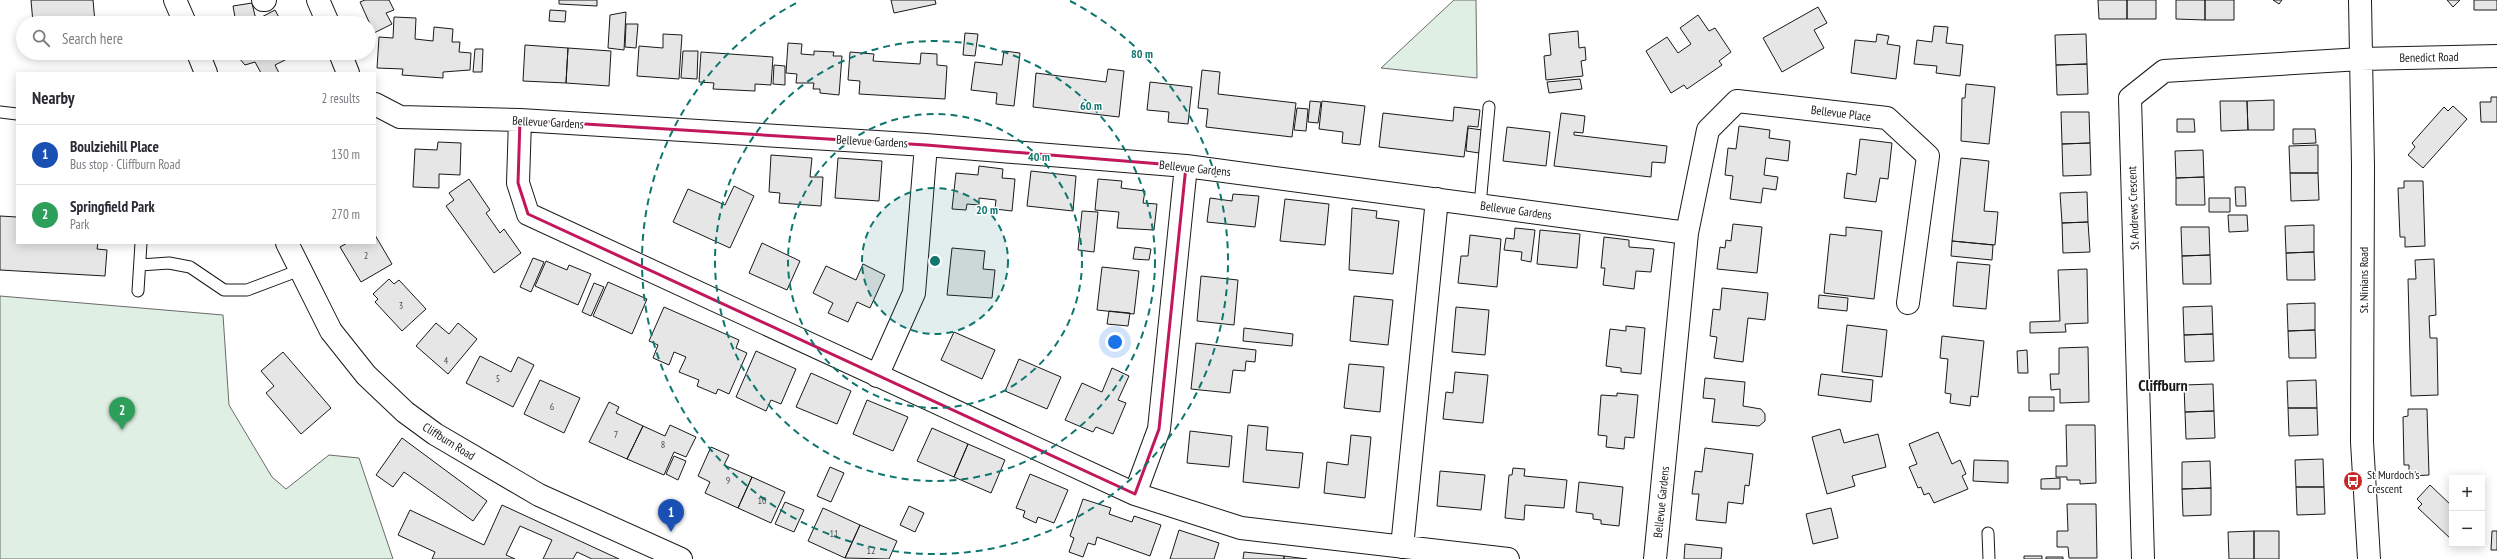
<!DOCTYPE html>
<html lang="en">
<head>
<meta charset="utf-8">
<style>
  :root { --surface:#fff; --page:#f7f7f7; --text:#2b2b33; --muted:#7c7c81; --line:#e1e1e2; --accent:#c62828 }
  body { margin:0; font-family:"PT Sans Narrow",sans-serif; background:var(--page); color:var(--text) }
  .controls { position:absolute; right:12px; bottom:12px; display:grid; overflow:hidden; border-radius:0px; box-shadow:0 2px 10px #0003 }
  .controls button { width:36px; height:36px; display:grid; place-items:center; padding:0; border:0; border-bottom:1px solid var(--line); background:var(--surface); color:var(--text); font:20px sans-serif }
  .you { position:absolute; left:1115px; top:342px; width:14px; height:14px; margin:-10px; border:3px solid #fff; border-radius:50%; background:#1a73e8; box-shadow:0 0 0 6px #1a73e833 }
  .badge { display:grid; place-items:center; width:26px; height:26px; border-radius:50%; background:var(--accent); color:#fff; font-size:13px; font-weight:700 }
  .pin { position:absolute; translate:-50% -33px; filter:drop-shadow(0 1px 2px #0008) }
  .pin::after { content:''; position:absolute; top:21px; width:14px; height:12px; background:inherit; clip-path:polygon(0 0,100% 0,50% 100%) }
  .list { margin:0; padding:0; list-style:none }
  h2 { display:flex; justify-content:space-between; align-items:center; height:52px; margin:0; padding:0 16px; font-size:17px }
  h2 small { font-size:13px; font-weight:400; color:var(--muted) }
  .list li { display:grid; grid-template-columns:26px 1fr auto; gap:12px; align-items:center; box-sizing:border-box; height:60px; padding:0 16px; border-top:1px solid var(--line) }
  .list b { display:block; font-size:15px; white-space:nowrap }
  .list p { margin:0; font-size:13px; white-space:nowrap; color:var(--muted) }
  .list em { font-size:13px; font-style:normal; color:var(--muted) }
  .icon { flex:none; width:22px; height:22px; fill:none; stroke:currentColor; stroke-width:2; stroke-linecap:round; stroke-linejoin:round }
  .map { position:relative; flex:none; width:2497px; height:559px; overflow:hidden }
  .search { position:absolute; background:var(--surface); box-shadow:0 2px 10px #0003; left:16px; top:16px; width:360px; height:44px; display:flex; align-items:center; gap:10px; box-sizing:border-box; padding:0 14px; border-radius:22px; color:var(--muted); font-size:15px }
  .panel { position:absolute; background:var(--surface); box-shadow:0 2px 10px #0003; left:16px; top:72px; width:360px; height:172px; border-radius:0px }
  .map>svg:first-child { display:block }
  .green { fill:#e0efe3; stroke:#6a6a6a }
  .building { fill:#e6e6e6; stroke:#1a1a1a }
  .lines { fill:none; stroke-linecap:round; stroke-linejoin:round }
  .service-casing { stroke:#1a1a1a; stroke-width:13 }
  .minor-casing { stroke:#1a1a1a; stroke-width:24 }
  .service { stroke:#fff; stroke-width:11 }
  .minor { stroke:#fff; stroke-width:22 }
  .marked { fill:none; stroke:#c2185b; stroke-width:3; stroke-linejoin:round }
  .ring { fill:none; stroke:#0f766e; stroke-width:2; stroke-dasharray:7 5 }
  .labels { text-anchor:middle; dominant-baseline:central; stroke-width:3; stroke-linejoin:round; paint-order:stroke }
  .number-label { font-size:10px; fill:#4d4d4d }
  .street-label { font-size:12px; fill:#1a1a1a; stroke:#fff }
  .poi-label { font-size:12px; fill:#1a1a1a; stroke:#fff; text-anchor:start }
  .district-label { font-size:16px; font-weight:bold; fill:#1a1a1a; stroke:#fff }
  .centre { fill:#0f766e; stroke:#fff; stroke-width:2 }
  .ring-label { font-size:12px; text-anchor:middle; font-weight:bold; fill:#0f766e; stroke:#fff; stroke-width:3; stroke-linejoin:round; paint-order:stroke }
</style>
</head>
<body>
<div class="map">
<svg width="2497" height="559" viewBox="0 0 2497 559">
  <rect width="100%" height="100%" fill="#fff"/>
  <path class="green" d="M 1454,0 L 1476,0 L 1477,78 L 1381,68 Z
    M 0,296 L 223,315 L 229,405 L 272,477 L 286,489 L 329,455 L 359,458 L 393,559 L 0,559 Z"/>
  <path class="building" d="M 31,0 L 93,0 L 95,22 L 33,23 Z
    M 365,0 L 389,0 L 394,10 L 386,13 L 392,24 L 374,33 L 360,2 Z
    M 559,0 L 597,0 L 597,6 L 559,4 Z
    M 891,0 L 935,0 L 936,4 L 894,13 Z
    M 2098,0 L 2127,0 L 2127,19 L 2099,19 Z
    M 2127,0 L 2156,0 L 2156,19 L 2127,19 Z
    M 2176,0 L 2205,0 L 2205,20 L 2176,19 Z
    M 2205,0 L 2234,0 L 2234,20 L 2205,20 Z
    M 2273,0 L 2282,0 L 2279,4 Z
    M 2447,0 L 2460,0 L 2453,7 Z
    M 2474,0 L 2497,0 L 2497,10 L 2474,10 Z
    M 252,3 L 256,20 L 275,10 L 282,23 L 236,23 L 233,6 Z
    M 1818,7 L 1827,23 L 1814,30 L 1824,48 L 1782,72 L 1763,38 Z
    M 550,10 L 566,11 L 565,22 L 549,21 Z
    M 626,12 L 624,50 L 608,48 L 610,15 Z
    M 1698,15 L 1709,31 L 1715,28 L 1731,52 L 1719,61 L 1722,65 L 1687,89 L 1684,85 L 1671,93 L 1646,51 L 1667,37 L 1678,53 L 1691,44 L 1680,28 Z
    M 394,17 L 416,18 L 415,39 L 433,41 L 434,27 L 453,29 L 452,42 L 460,42 L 459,52 L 471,53 L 470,70 L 443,72 L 443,78 L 402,75 L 403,69 L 377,68 L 379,37 L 393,38 Z
    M 626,24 L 638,24 L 636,48 L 625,47 Z
    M 1934,26 L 1948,27 L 1946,43 L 1963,45 L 1960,76 L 1936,73 L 1937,66 L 1914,64 L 1917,40 L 1932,42 Z
    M 1578,31 L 1579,48 L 1585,47 L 1586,60 L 1581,61 L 1583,76 L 1546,80 L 1544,56 L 1551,55 L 1549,34 Z
    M 965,33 L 978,34 L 975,56 L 963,55 Z
    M 663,34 L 682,35 L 679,79 L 637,76 L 639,46 L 663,48 Z
    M 1877,34 L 1889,36 L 1887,44 L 1900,46 L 1896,79 L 1851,73 L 1855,40 L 1876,42 Z
    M 2086,34 L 2087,64 L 2056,65 L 2055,35 Z
    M 788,43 L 802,44 L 801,54 L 814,55 L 814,51 L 834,52 L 833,56 L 842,56 L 839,95 L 820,93 L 820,89 L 813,89 L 814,83 L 796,83 L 797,74 L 786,73 Z
    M 525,45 L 568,48 L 566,83 L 523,81 Z
    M 568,48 L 611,51 L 609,86 L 566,83 Z
    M 475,49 L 483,49 L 482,72 L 473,72 Z
    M 683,51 L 698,51 L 697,79 L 681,78 Z
    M 1004,51 L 1020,53 L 1014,106 L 996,104 L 997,93 L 971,90 L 975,62 L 1002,65 Z
    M 701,52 L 773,57 L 771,85 L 755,84 L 755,91 L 713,89 L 714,83 L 699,82 Z
    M 850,52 L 874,54 L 873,61 L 920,64 L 921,53 L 937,54 L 937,65 L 947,66 L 945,99 L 859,94 L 860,81 L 848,80 Z
    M 240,53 L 289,53 L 291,57 L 275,65 L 279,73 L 261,73 L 255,62 L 245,65 L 239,58 Z
    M 2087,64 L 2088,94 L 2057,95 L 2056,65 Z
    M 774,65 L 785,66 L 785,85 L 773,84 Z
    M 1108,69 L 1124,71 L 1119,117 L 1033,107 L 1036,73 L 1106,82 Z
    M 1202,70 L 1220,72 L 1218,94 L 1296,103 L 1292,137 L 1206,127 L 1208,109 L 1198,108 Z
    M 1580,79 L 1582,89 L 1549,93 L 1547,82 Z
    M 1150,82 L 1192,87 L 1188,124 L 1168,122 L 1169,112 L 1147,110 Z
    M 1966,84 L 1995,87 L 1989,144 L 1961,141 L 1962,98 L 1965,98 Z
    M 2491,97 L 2497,97 L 2497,122 L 2481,122 L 2480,102 L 2491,102 Z
    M 2274,100 L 2274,130 L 2248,130 L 2247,101 Z
    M 1310,101 L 1321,102 L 1318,123 L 1308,122 Z
    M 1322,101 L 1365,106 L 1360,145 L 1342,143 L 1343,132 L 1319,129 Z
    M 2220,101 L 2247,101 L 2248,130 L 2221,131 Z
    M 2453,106 L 2467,119 L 2423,168 L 2408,155 L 2415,147 L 2412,143 L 2444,107 L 2448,111 Z
    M 1454,107 L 1480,110 L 1478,127 L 1468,126 L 1464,157 L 1379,147 L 1383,113 L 1453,121 Z
    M 1297,108 L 1308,109 L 1306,131 L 1294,130 Z
    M 2061,112 L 2089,112 L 2090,143 L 2062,144 Z
    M 1561,113 L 1585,116 L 1583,133 L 1574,132 L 1574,135 L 1667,146 L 1665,163 L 1652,162 L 1651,177 L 1554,166 Z
    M 2177,119 L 2194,119 L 2195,132 L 2177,132 Z
    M 1739,126 L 1770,130 L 1769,138 L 1790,141 L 1788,161 L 1766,158 L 1764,175 L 1778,177 L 1776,190 L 1763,188 L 1761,203 L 1730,199 L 1733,176 L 1725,175 L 1728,148 L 1736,149 Z
    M 1507,127 L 1550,132 L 1546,166 L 1503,161 Z
    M 1468,128 L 1482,130 L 1479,153 L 1466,151 Z
    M 2293,129 L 2315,129 L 2316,143 L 2293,144 Z
    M 1860,139 L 1892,143 L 1888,179 L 1880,178 L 1876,202 L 1844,198 L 1847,173 L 1856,175 Z
    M 438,142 L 461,143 L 460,175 L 439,174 L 439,188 L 413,187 L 415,149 L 437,150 Z
    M 2090,143 L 2091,175 L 2063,176 L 2062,144 Z
    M 2318,145 L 2318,173 L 2290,173 L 2289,146 Z
    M 2203,150 L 2204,177 L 2176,178 L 2175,151 Z
    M 771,155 L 812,158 L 810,177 L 823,177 L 821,206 L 779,203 L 780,193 L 769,192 Z
    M 838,158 L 882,161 L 879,201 L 835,198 Z
    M 1961,158 L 1989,161 L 1984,211 L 1998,212 L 1995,245 L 1952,241 Z
    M 979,166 L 1003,169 L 1002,178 L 1015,179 L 1012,211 L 995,209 L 996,200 L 979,198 L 979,205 L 967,204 L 966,210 L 952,209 L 956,173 L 978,175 Z
    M 1031,171 L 1076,176 L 1073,211 L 1027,206 Z
    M 2290,173 L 2318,173 L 2319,200 L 2291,201 Z
    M 2204,177 L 2205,205 L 2176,205 L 2176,178 Z
    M 469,179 L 490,210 L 486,213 L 500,233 L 504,229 L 521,253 L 494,273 L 446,206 L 454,200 L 449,193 Z
    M 1098,179 L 1122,181 L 1121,188 L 1145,191 L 1143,203 L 1157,204 L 1154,230 L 1117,228 L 1119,212 L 1095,210 Z
    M 2404,181 L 2423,181 L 2425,246 L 2405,247 L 2405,237 L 2400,237 L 2398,188 L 2404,188 Z
    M 734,186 L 754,196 L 730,248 L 673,222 L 688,189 L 725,205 Z
    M 2235,187 L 2245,187 L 2246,206 L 2236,206 Z
    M 2087,192 L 2088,222 L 2062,223 L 2060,193 Z
    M 1233,194 L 1259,196 L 1255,227 L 1207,222 L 1210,198 L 1232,201 Z
    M 2209,198 L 2230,198 L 2230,212 L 2209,212 Z
    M 1285,199 L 1329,204 L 1325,245 L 1280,241 Z
    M 1352,208 L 1377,211 L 1376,218 L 1399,221 L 1393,274 L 1349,270 Z
    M 1082,211 L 1098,212 L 1094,252 L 1078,250 Z
    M 2228,215 L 2247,215 L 2248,231 L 2229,232 Z
    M 0,216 L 17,217 L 17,243 L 98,243 L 97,249 L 107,250 L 105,276 L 0,270 Z
    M 2088,222 L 2090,252 L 2063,253 L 2062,223 Z
    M 1733,224 L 1762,227 L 1757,273 L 1717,269 L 1720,247 L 1725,248 L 1726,240 L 1731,241 Z
    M 2314,225 L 2314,252 L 2286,253 L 2285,226 Z
    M 1846,227 L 1882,231 L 1874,299 L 1824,293 L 1830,234 L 1846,236 Z
    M 2181,227 L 2209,227 L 2210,255 L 2182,256 Z
    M 1515,228 L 1535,230 L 1531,262 L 1521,260 L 1522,252 L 1504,250 L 1506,238 L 1514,239 Z
    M 1540,230 L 1580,234 L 1577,268 L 1537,264 Z
    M 375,235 L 392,264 L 361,282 L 340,247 L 347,243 L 375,243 Z
    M 1470,235 L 1501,239 L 1497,287 L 1458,283 L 1461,256 L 1468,256 Z
    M 1604,237 L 1629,240 L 1629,247 L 1654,249 L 1651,272 L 1636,271 L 1634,289 L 1603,285 L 1605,268 L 1601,268 Z
    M 1952,241 L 1993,245 L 1992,260 L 1951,256 Z
    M 762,243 L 800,261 L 787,290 L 749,273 Z
    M 1135,247 L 1151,249 L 1149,260 L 1133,259 Z
    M 952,248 L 985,251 L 983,269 L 995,270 L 992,298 L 947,295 Z
    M 2314,252 L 2315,280 L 2287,280 L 2286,253 Z
    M 2210,255 L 2211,284 L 2183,284 L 2182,256 Z
    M 533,258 L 544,262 L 531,292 L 520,287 Z
    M 2434,259 L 2436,315 L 2429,316 L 2430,338 L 2437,338 L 2438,395 L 2411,396 L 2408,279 L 2416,279 L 2415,260 Z
    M 546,261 L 567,270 L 569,265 L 591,274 L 578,305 L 535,286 Z
    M 1957,262 L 1990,265 L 1986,309 L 1953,306 Z
    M 863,264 L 885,275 L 870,308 L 857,302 L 848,322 L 828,313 L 833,303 L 813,293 L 826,266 L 856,280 Z
    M 1102,267 L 1139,271 L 1134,314 L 1097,310 Z
    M 2087,269 L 2088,323 L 2065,324 L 2066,332 L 2030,333 L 2030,322 L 2060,321 L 2058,270 Z
    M 1201,276 L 1238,280 L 1234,325 L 1197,321 Z
    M 389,279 L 394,284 L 399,280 L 426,309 L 402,331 L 375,302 L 378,299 L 373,294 Z
    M 608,282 L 647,299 L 632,334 L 593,316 Z
    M 594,283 L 604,287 L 591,316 L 582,312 Z
    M 1722,288 L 1768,293 L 1765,320 L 1748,318 L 1743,362 L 1714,358 L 1717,337 L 1710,336 L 1713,309 L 1720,310 Z
    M 1819,295 L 1848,298 L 1847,311 L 1818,308 Z
    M 1354,296 L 1393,300 L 1388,345 L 1350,341 Z
    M 2315,303 L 2315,330 L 2288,331 L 2287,304 Z
    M 2212,306 L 2213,334 L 2184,335 L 2183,307 Z
    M 664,307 L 739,340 L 736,348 L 747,353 L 729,394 L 718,389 L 716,394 L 697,386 L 699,380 L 679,372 L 686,357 L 674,352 L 669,365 L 653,358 L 658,345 L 649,341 Z
    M 1456,307 L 1489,310 L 1485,355 L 1452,352 Z
    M 1109,311 L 1130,313 L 1128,326 L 1107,324 Z
    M 436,323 L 449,334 L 458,323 L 477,339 L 448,374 L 416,346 Z
    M 1847,325 L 1887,330 L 1882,377 L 1842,372 Z
    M 1626,326 L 1645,328 L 1641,374 L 1621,372 L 1621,368 L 1606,366 L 1610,329 L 1626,331 Z
    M 1244,328 L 1293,334 L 1292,346 L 1243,341 Z
    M 2315,330 L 2316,358 L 2289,358 L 2288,331 Z
    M 954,332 L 995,350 L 982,379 L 941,360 Z
    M 2213,334 L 2214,361 L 2185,362 L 2184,335 Z
    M 1942,336 L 1984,341 L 1978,397 L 1971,396 L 1970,406 L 1950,403 L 1951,394 L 1945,393 L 1948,359 L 1940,358 Z
    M 1196,343 L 1256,350 L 1255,362 L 1246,361 L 1245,371 L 1233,370 L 1230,393 L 1191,389 Z
    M 2088,347 L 2089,402 L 2060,403 L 2060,389 L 2051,390 L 2050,374 L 2059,374 L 2059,348 Z
    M 2027,350 L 2028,373 L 2018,373 L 2017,351 Z
    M 756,351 L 796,369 L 781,404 L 771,400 L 766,411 L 736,397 Z
    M 283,352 L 331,408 L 301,434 L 266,393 L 274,386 L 261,371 Z
    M 480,356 L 511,372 L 518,357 L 534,365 L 513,407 L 466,383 Z
    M 1019,359 L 1061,377 L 1047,409 L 1005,391 Z
    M 1349,364 L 1384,367 L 1380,412 L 1344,408 Z
    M 1112,368 L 1129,376 L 1118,400 L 1126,403 L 1113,434 L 1096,427 L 1093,432 L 1065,420 L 1082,383 L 1102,392 Z
    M 1455,372 L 1488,375 L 1483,423 L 1443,419 L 1446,392 L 1453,393 Z
    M 811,373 L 851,391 L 837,424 L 796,407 Z
    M 1821,374 L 1873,380 L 1871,402 L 1818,395 Z
    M 1705,378 L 1745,382 L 1743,406 L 1761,409 L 1765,414 L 1765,421 L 1759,426 L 1712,422 L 1715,399 L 1703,398 Z
    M 540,380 L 580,398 L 564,433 L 524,414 Z
    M 2316,380 L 2317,408 L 2288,408 L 2287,381 Z
    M 2213,384 L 2214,411 L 2185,412 L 2184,385 Z
    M 1617,393 L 1638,395 L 1634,438 L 1625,437 L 1624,449 L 1606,447 L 1607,436 L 1598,435 L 1601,395 L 1617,396 Z
    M 2029,397 L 2054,397 L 2054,411 L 2029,411 Z
    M 867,400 L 908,417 L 893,451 L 853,434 Z
    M 609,402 L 619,407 L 616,413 L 643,426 L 627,459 L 589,442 Z
    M 2288,408 L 2317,408 L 2318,435 L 2289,436 Z
    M 2408,409 L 2427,409 L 2429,475 L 2409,476 L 2409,465 L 2404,465 L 2403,417 L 2408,416 Z
    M 2214,411 L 2215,438 L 2186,439 L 2185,412 Z
    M 670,425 L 696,437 L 686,457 L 674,452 L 664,475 L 627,459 L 643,426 L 665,436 Z
    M 1248,425 L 1268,427 L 1266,450 L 1303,453 L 1299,488 L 1243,482 Z
    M 2066,425 L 2095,425 L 2096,483 L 2080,484 L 2080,480 L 2067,480 L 2067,477 L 2056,477 L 2056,466 L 2067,466 Z
    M 932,428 L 968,444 L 954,477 L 917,461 Z
    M 1840,429 L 1844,443 L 1878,434 L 1886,467 L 1852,476 L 1855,486 L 1827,494 L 1812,437 Z
    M 1190,431 L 1232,436 L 1229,467 L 1187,463 Z
    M 1938,432 L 1952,464 L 1960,460 L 1966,474 L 1962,476 L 1968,489 L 1934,503 L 1929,493 L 1924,495 L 1921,487 L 1918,488 L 1909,467 L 1917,464 L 1909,444 Z
    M 1351,435 L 1371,437 L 1365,498 L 1324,493 L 1327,462 L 1348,465 Z
    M 402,438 L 487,501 L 473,521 L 404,472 L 393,487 L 376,475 Z
    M 968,444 L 1005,460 L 991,493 L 954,477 Z
    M 711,447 L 729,455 L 724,465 L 752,477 L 738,508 L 705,493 L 710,482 L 698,476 Z
    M 1705,448 L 1753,454 L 1749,486 L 1745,485 L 1743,504 L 1728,502 L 1726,523 L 1696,520 L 1699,494 L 1692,494 L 1695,471 L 1702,472 Z
    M 674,456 L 686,461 L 678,480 L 666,474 Z
    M 2323,459 L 2324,487 L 2296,487 L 2295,460 Z
    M 1974,460 L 2008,461 L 2008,483 L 1973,481 Z
    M 2210,461 L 2211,488 L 2182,489 L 2182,462 Z
    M 830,467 L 844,473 L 831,502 L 817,496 Z
    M 1513,468 L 1525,469 L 1524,476 L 1567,480 L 1564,508 L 1525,505 L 1524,520 L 1505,518 L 1509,475 L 1512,475 Z
    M 1440,471 L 1485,475 L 1481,510 L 1437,506 Z
    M 1030,474 L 1068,490 L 1054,523 L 1038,517 L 1036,523 L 1023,517 L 1025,511 L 1016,508 Z
    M 752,477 L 785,492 L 771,523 L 738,508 Z
    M 2060,478 L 2060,489 L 2041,489 L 2041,479 Z
    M 1579,482 L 1623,487 L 1619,526 L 1601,524 L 1601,520 L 1593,519 L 1593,514 L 1576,512 Z
    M 2430,485 L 2452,506 L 2452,540 L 2418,508 L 2422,504 L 2417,499 Z
    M 2296,487 L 2324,487 L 2325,514 L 2297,515 Z
    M 2211,488 L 2211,515 L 2183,516 L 2182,489 Z
    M 1083,499 L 1111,508 L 1109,514 L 1132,522 L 1134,516 L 1161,525 L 1150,556 L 1097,537 L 1095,545 L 1088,543 L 1083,557 L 1069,552 L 1074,538 L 1070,536 Z
    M 785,502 L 804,510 L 794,532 L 775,524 Z
    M 2067,504 L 2096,504 L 2097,558 L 2069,558 L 2068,547 L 2057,547 L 2057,531 L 2068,531 Z
    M 502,505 L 619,559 L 592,559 L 577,552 L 573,559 L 543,559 L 552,540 L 520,526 L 506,555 L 515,559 L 432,559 L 435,552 L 398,535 L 410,510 L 484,545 Z
    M 909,506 L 924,513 L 915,532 L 900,525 Z
    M 823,508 L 860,525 L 845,558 L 808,541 Z
    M 1831,508 L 1838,538 L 1813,544 L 1806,514 Z
    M 860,525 L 897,541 L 889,559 L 845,558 Z
    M 1179,530 L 1219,543 L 1214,559 L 1170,559 Z
    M 2254,531 L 2254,559 L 2229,559 L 2228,532 Z
    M 2254,531 L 2279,531 L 2279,559 L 2254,559 Z
    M 2492,531 L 2497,531 L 2497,550 L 2491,550 Z
    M 1685,544 L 1722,548 L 1721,559 L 1684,559 Z
    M 1244,552 L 1284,556 L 1284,559 L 1243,559 Z
    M 1284,556 L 1307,559 L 1284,559 Z
    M 2024,556 L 2042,556 L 2042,559 L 2024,559 Z
    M 2046,557 L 2063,557 L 2063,559 L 2046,559 Z"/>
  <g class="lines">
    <g class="service-casing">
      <path id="service" d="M 0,112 L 17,114
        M 1480,205 L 1489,107
        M 140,265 L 169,263 L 190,267 L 224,290 L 247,290 L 300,270
        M 138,291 L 141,243
        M 1988,533 L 1989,559"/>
    </g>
    <g class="minor-casing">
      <path id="minor" d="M 175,0 L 185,23
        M 263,0 L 265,0
        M 318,0 L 328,23
        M 2360,0 L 2363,166 L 2362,442 L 2369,559
        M 198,53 L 206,73
        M 340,53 L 348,73
        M 375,104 L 400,117 L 520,120 L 926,145 L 1186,166 L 1687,233 L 1655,559
        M 520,120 L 518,183 L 528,214 L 1135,494 L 1241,528 L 1508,559
        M 1687,233 L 1708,130 L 1737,101 L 1887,118 L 1928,156 L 1908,303
        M 287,243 L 331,331 L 366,375 L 405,412 L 435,434 L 539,495 L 681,559
        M 877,376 L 914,293 L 926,145
        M 1135,494 L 1159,429 L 1186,166
        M 1402,547 L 1437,199
        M 2143,559 L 2130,98 L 2164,71 L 2361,59 L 2497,56"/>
    </g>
    <use href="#service" class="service"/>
    <use href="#minor" class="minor"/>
  </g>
  <path class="marked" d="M 520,120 L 926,145 L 1186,166 L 1159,429 L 1135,494 L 528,214 L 518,183 Z"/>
  <circle cx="935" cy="261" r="73" fill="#0f766e" fill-opacity=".12"/>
  <g class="ring">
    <circle cx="935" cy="261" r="73"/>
    <circle cx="935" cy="261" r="147"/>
    <circle cx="935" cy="261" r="220"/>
    <path d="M1070 1A293 293 0 1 1 800 1"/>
  </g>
  <defs>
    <g id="bus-disc" transform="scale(1)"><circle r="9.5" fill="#c62828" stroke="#fff"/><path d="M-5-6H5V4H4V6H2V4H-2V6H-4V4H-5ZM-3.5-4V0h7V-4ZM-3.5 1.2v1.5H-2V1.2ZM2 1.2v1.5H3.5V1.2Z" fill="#fff"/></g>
  </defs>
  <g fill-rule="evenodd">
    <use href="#bus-disc" x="2353" y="481"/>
  </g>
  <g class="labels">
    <g class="number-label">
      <text x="366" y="255">2</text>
      <text x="401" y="305">3</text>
      <text x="446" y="360">4</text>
      <text x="498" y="378">5</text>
      <text x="552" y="406">6</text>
      <text x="616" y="434">7</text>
      <text x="663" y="444">8</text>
      <text x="728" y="480">9</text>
      <text x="762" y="500">10</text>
      <text x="834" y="533">11</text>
      <text x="871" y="550">12</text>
    </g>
    <g class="street-label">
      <text transform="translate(2429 57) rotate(-1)">Benedict Road</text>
      <text transform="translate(1841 113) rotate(7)">Bellevue Place</text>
      <text transform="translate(548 122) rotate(3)">Bellevue Gardens</text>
      <text transform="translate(872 141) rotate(3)">Bellevue Gardens</text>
      <text transform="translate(1195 168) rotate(6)">Bellevue Gardens</text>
      <text transform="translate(2133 208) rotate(-92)">St Andrews Crescent</text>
      <text transform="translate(1516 210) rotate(8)">Bellevue Gardens</text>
      <text transform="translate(2363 280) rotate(-90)">St. Ninians Road</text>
      <text transform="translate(449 441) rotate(32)">Cliffburn Road</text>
      <text transform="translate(1661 502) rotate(-84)">Bellevue Gardens</text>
    </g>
    <g class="poi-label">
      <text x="2367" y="474">St Murdoch's<tspan x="2367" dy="14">Crescent</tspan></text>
    </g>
    <g class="district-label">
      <text x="2163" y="385">Cliffburn</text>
    </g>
  </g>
  <circle cx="935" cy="261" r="6" class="centre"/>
  <g class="ring-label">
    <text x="1142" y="58">80 m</text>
    <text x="1091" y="110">60 m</text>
    <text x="1039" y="161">40 m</text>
    <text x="987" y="214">20 m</text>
  </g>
</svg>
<div class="controls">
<button>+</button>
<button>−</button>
</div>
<div class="you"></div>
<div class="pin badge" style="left:671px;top:532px;background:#1a4fb4">1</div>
<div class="pin badge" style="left:122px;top:430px;background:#2e9e5b">2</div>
<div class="search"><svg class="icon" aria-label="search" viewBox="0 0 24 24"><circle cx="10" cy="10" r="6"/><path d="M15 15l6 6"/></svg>Search here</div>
<section class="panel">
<h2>Nearby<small>2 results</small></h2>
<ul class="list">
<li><span class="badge" style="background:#1a4fb4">1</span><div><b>Boulziehill Place</b><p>Bus stop · Cliffburn Road</p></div><em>130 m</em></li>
<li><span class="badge" style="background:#2e9e5b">2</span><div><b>Springfield Park</b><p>Park</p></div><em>270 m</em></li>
</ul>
</section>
</div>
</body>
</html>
